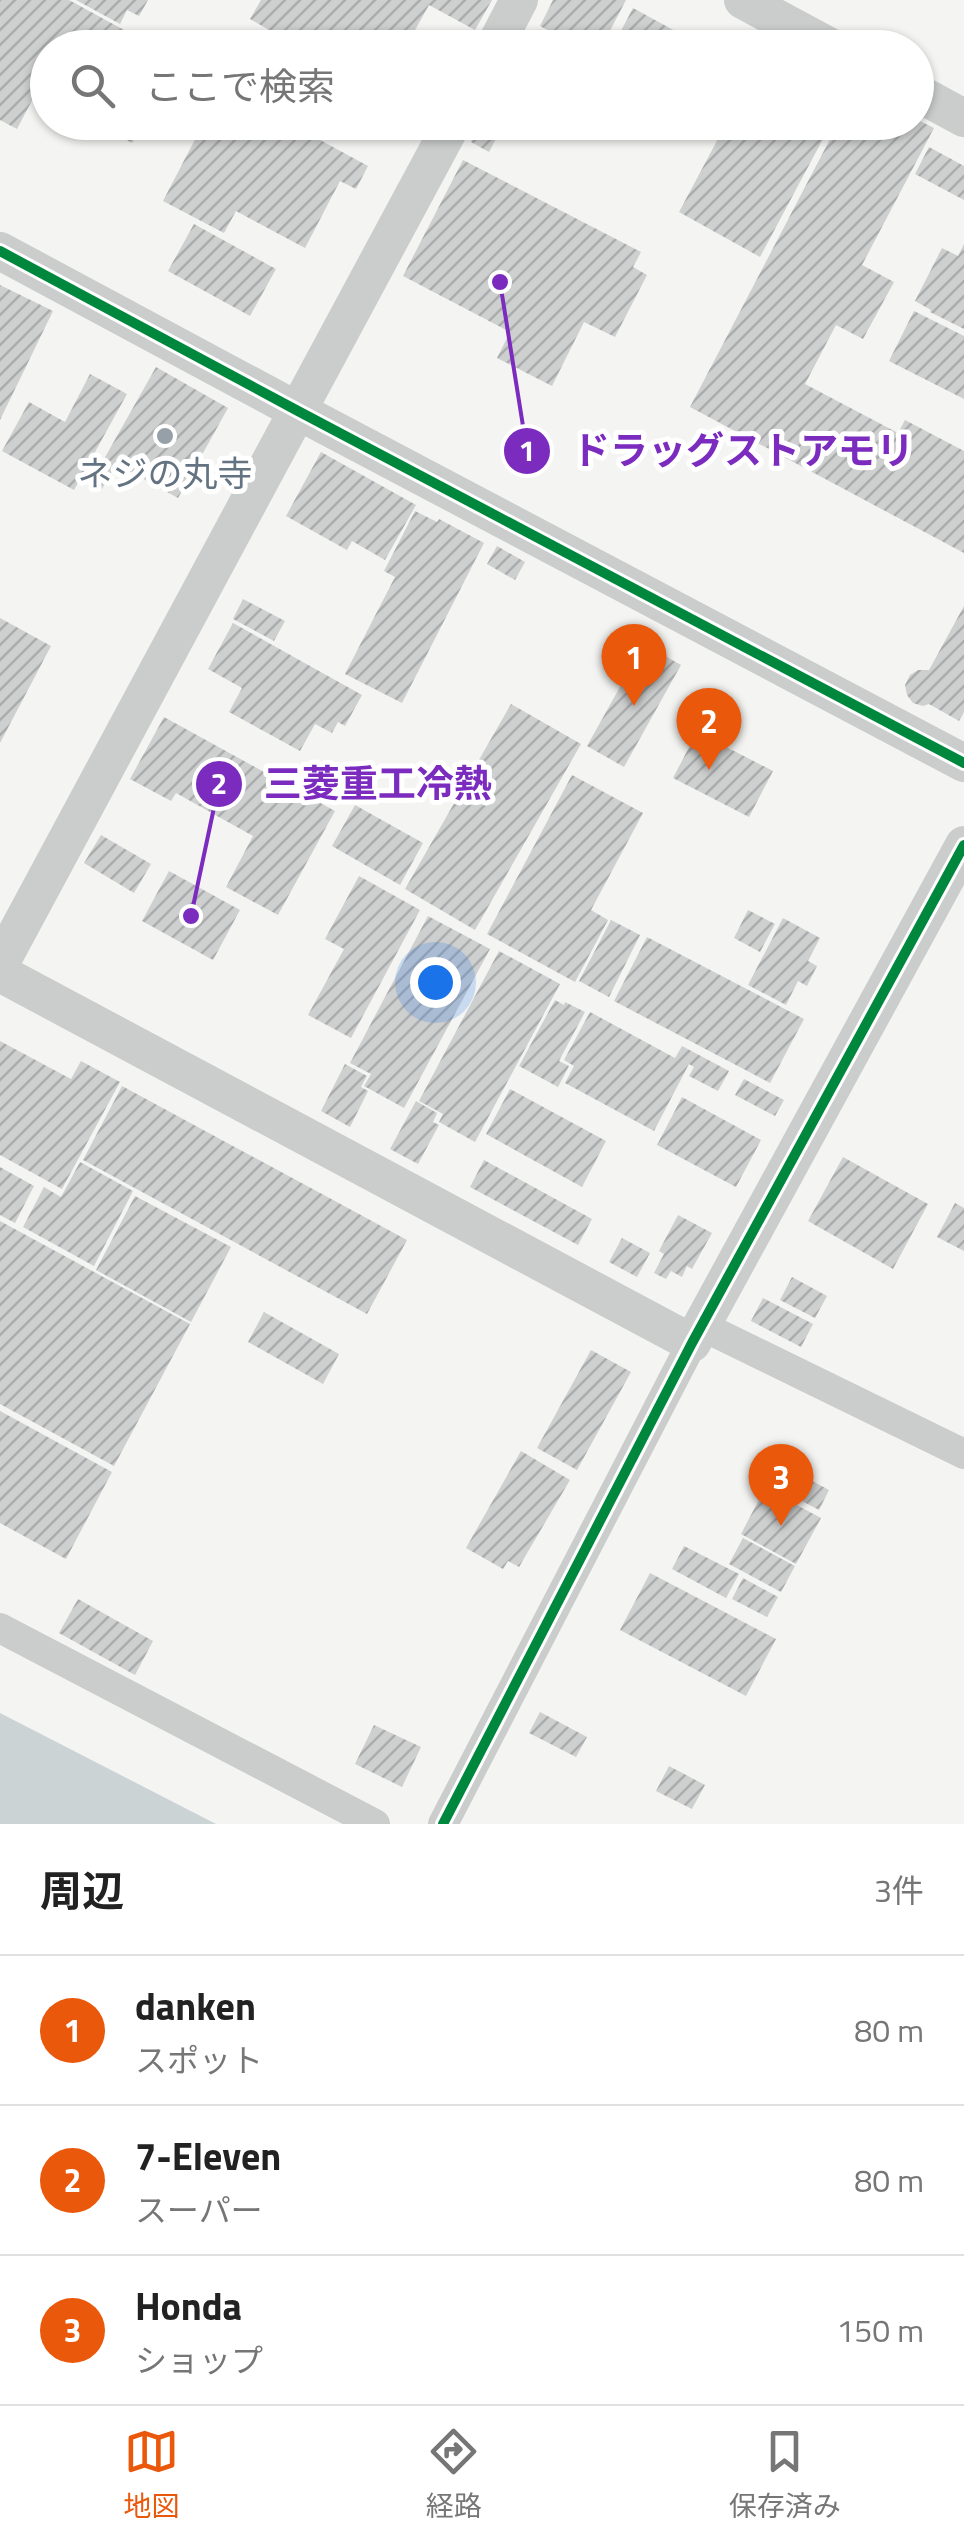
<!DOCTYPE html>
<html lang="ja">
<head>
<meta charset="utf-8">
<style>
  :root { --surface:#fff; --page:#f6f6f6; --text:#222; --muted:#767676; --line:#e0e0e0; --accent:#ea580c }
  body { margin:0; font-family:"Titillium Web","Noto Sans JP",sans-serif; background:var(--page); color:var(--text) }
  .you { position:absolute; left:435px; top:982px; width:35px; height:35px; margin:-25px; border:8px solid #fff; border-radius:50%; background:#1a73e8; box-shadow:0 0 0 15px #1a73e833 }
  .badge { display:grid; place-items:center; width:65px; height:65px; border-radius:50%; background:var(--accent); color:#fff; font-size:32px; font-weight:700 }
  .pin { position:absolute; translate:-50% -82px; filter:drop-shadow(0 2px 5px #0008) }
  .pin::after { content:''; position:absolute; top:52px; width:35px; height:30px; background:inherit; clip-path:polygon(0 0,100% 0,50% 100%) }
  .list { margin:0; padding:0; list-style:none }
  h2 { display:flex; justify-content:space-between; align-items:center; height:130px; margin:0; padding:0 40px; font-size:42px }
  h2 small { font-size:32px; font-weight:400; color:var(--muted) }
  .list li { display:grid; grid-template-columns:65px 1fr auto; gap:30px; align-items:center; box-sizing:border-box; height:150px; padding:0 40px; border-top:2px solid var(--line) }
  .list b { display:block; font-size:38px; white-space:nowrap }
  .list p { margin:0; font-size:32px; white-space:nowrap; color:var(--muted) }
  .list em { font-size:32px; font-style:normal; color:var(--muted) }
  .icon { flex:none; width:55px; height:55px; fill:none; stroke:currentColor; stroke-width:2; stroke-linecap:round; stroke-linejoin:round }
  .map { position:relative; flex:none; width:964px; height:1824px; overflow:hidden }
  .search { position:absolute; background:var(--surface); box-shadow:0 2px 8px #0004; left:30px; right:30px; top:30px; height:110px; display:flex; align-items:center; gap:25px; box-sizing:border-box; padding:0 35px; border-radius:55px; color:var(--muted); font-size:38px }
  .sheet { height:580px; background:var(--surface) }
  nav { display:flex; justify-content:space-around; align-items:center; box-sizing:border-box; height:140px; border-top:2px solid var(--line); background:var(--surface); font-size:28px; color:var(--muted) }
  nav a { display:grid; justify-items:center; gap:5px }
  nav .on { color:var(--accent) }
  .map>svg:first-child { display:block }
  .water { fill:#cbd3d5 }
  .building { fill:url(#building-hatch) }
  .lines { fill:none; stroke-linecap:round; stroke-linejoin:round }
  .minor { stroke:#cbcdcd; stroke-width:30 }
  .tertiary { stroke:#cbcdcd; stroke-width:38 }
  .cycleway-casing { stroke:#fff; stroke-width:16 }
  .cycleway { stroke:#00873e; stroke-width:10 }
  .poi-dot { fill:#96a0a9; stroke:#fff; stroke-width:4 }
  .labels { text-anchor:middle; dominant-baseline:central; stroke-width:10; stroke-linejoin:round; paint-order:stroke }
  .poi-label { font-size:35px; fill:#647382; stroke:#fff }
  .leader { fill:none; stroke:#7b2cbf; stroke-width:4 }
  .callout-dot { fill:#7b2cbf; stroke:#fff; stroke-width:4 }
  .mark-label { font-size:30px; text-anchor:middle; font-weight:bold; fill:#fff }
  .callout-label { font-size:38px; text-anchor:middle; font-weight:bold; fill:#7b2cbf; stroke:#fff; stroke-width:10; stroke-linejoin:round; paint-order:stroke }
</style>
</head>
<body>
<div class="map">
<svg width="964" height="1824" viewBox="0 0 964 1824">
  <defs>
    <pattern id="building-hatch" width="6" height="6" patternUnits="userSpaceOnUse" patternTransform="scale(2.5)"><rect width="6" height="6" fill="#cecfcf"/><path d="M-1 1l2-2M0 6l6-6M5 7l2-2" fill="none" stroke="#abacad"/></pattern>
  </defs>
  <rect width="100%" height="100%" fill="#f4f4f2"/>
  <path class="water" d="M 0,1713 L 216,1824 L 0,1824 Z"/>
  <path class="building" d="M 0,0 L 69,0 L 157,48 L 48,48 L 48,97 L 37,91 L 17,129 L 0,120 Z
    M 76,0 L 148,0 L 139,16 L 127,10 L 120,24 Z
    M 261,0 L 492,0 L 475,30 L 429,5 L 405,48 L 300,48 L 250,19 Z
    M 553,0 L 626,0 L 601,48 L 581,48 L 540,26 Z
    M 633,8 L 688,38 L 683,48 L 612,48 Z
    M 916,119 L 934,128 L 862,265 L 894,282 L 863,339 L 836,325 L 805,384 L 898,433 L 905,420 L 964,451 L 964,553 L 690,407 L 839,122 L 916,122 Z
    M 95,122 L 143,122 L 132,143 Z
    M 204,122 L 287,122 L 368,166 L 356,189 L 340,181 L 305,248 L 236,211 L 224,233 L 163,201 Z
    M 481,122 L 504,124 L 489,152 L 471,142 Z
    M 727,122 L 832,122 L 760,257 L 679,212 Z
    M 929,147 L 964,166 L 964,200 L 915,174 Z
    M 463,160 L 641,252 L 633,267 L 647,275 L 615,337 L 584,322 L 552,386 L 497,358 L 510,332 L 403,276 Z
    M 194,224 L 276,269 L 250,316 L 168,271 Z
    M 964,244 L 964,329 L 930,312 L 931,310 L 915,301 L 942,248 L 958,256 Z
    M 0,285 L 53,311 L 0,420 Z
    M 914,311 L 964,336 L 964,399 L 889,361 Z
    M 156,367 L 228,408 L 178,498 L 116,464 L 102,489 L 91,482 Z
    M 90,374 L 127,394 L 74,490 L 2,451 L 29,402 L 65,422 Z
    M 321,452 L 416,505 L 385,560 L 352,541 L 347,550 L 286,516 Z
    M 415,511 L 437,522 L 439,519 L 484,543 L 402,703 L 345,674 L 395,577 L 384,571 Z
    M 497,546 L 525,562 L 515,580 L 487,564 Z
    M 243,599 L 285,621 L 274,641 L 233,619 Z
    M 964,606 L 964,712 L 959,721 L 929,704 L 923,706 L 913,703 L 907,695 L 905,685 L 910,675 L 918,670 L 929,670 Z
    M 0,618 L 51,646 L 0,743 Z
    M 233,623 L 362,695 L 345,726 L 338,722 L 332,733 L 315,724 L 300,751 L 229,712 L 242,688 L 208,669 Z
    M 644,644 L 681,665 L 624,767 L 587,746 Z
    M 511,704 L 581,744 L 475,930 L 405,889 Z
    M 164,717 L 335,811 L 278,915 L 226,887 L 253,836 L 176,793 L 171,801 L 130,779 Z
    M 697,732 L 773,771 L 749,817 L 673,778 Z
    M 572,775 L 643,813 L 591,910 L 608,920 L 575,982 L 487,934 Z
    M 355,805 L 423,843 L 400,885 L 332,846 Z
    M 101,835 L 151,864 L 134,893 L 84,863 Z
    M 169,871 L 240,910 L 213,960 L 142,921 Z
    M 359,876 L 420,910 L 351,1038 L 308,1015 L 344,949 L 325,939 Z
    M 748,910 L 775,924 L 760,952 L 734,938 Z
    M 428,916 L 490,949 L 404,1108 L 364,1086 L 371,1074 L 350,1063 Z
    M 783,918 L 820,938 L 808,961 L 817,966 L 807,986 L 798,981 L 786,1005 L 748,985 Z
    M 611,920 L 640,935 L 609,997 L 579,981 Z
    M 647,937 L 804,1019 L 770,1083 L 614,1001 Z
    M 499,951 L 560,984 L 475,1142 L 439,1122 L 443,1114 L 419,1101 Z
    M 555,1000 L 564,1005 L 565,1002 L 585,1012 L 559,1061 L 569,1066 L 558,1087 L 519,1066 Z
    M 590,1012 L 675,1058 L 682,1046 L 729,1071 L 718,1091 L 689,1076 L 694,1067 L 689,1064 L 654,1131 L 565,1083 L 574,1066 L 564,1060 Z
    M 0,1041 L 71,1079 L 81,1061 L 120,1082 L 62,1189 L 0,1155 Z
    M 345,1064 L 367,1076 L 361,1087 L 368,1091 L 350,1127 L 321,1111 Z
    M 744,1079 L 784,1100 L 775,1116 L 735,1095 Z
    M 122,1086 L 407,1240 L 367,1314 L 83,1160 Z
    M 510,1089 L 606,1141 L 582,1187 L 486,1134 Z
    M 682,1097 L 761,1140 L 736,1187 L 657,1145 Z
    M 416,1101 L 437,1113 L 433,1122 L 439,1125 L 418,1164 L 390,1149 Z
    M 843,1157 L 928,1204 L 893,1269 L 808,1221 Z
    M 484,1160 L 592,1219 L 578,1245 L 470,1187 Z
    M 80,1162 L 133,1191 L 94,1266 L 23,1227 L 44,1187 L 61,1197 Z
    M 0,1167 L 34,1186 L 15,1223 L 0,1215 Z
    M 135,1196 L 231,1247 L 191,1322 L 96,1270 Z
    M 955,1203 L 964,1208 L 964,1251 L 937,1237 Z
    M 678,1215 L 712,1233 L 692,1269 L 687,1266 L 682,1277 L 671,1271 L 666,1279 L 654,1273 L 664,1254 L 659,1251 Z
    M 0,1221 L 190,1324 L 114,1466 L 0,1404 Z
    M 622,1238 L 650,1253 L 637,1277 L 609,1262 Z
    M 792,1277 L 827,1296 L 815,1318 L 780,1300 Z
    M 763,1298 L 813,1324 L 801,1347 L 751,1321 Z
    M 264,1312 L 339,1354 L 323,1384 L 248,1342 Z
    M 591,1350 L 631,1372 L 577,1470 L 537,1448 Z
    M 0,1411 L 112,1472 L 66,1559 L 0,1523 Z
    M 521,1451 L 570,1480 L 519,1567 L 508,1561 L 503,1569 L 466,1548 Z
    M 779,1463 L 829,1490 L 819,1510 L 768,1483 Z
    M 765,1488 L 821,1518 L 796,1564 L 741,1534 Z
    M 743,1538 L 795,1566 L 781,1592 L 729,1564 Z
    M 684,1546 L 739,1574 L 726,1598 L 672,1569 Z
    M 650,1573 L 776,1639 L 746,1696 L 620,1630 Z
    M 743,1578 L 778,1597 L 767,1617 L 732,1599 Z
    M 78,1599 L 153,1641 L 135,1675 L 59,1633 Z
    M 540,1712 L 587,1737 L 576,1757 L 529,1733 Z
    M 374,1725 L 421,1747 L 402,1787 L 355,1764 Z
    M 669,1766 L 705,1785 L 692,1809 L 656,1791 Z"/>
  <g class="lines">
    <path class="minor" d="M 702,1326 L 964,1454
      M 0,1628 L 375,1824
      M 443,1824 L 692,1343"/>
    <path class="tertiary" d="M 743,0 L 832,48
      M 494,48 L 519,0
      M 916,92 L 964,118
      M 0,251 L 298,411 L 964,763
      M 0,964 L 453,122
      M 0,973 L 692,1343 L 964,845"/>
    <g class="cycleway-casing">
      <path id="cycleway" d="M 0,251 L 298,411 L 964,763
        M 443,1824 L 692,1343 L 964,845"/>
    </g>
    <use href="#cycleway" class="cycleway"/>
  </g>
  <circle class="poi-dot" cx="165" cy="436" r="10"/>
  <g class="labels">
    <g class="poi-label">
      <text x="165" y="473">ネジの丸寺</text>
    </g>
  </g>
  <path class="leader" d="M500 282L527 451M191 916L219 784"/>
  <g class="callout-dot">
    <circle cx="500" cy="282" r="10"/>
    <circle cx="191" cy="916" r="10"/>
    <circle cx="527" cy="451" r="25"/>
    <circle cx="219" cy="784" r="25"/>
  </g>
  <g class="mark-label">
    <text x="527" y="461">1</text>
    <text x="219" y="794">2</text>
  </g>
  <g class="callout-label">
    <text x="743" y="464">ドラッグストアモリ</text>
    <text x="378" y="797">三菱重工冷熱</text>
  </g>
</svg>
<div class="you"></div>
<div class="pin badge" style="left:634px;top:706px">1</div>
<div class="pin badge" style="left:709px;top:770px">2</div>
<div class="pin badge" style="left:781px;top:1526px">3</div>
<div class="search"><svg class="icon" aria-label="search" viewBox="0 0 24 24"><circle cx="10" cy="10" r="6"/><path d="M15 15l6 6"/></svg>ここで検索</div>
</div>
<section class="sheet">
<h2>周辺<small>3件</small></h2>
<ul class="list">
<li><span class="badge">1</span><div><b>danken</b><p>スポット</p></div><em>80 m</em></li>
<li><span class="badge">2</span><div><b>7-Eleven</b><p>スーパー</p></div><em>80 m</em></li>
<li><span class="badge">3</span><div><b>Honda</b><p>ショップ</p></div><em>150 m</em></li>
</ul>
</section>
<nav>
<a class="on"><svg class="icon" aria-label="map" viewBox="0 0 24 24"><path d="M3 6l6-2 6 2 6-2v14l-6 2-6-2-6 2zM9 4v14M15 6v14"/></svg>地図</a>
<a><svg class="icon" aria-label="directions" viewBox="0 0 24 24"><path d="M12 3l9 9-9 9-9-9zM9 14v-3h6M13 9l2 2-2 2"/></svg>経路</a>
<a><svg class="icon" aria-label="saved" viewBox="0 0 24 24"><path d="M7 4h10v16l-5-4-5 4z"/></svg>保存済み</a>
</nav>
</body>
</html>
